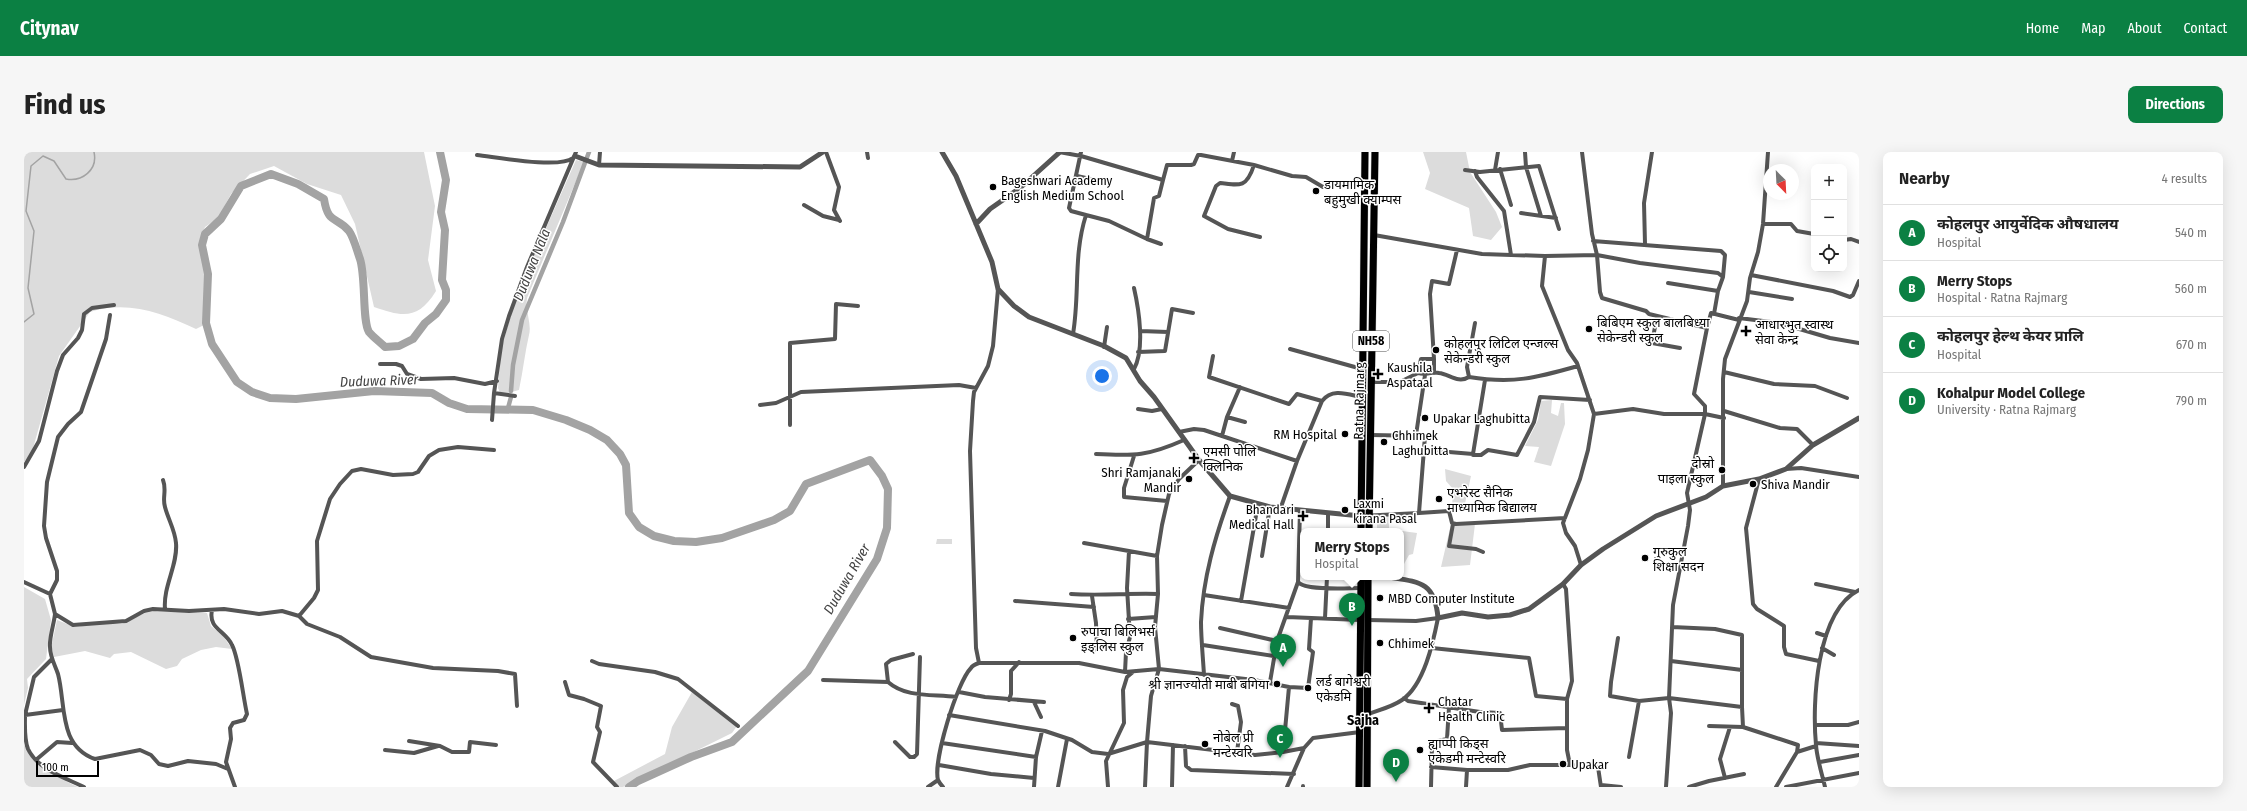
<!DOCTYPE html>
<html lang="en">
<head>
<meta charset="utf-8">
<style>
  :root { --surface:#fff; --page:#f6f6f6; --text:#222; --muted:#767676; --line:#e0e0e0; --accent:#0b8043 }
  body { margin:0; font-family:"Fira Sans Condensed","Noto Sans Devanagari",sans-serif; background:var(--page); color:var(--text) }
  .controls { position:absolute; right:12px; top:12px; display:grid; overflow:hidden; border-radius:8px; box-shadow:0 4px 16px #0002 }
  .controls button { width:36px; height:36px; display:grid; place-items:center; padding:0; border:0; border-bottom:1px solid var(--line); background:var(--surface); color:var(--text); font:20px sans-serif }
  .compass { position:absolute; left:1739px; top:12px; width:36px; height:36px; border-radius:50%; background:var(--surface); box-shadow:0 4px 16px #0002; rotate:156deg }
  .scale { position:absolute; left:12px; bottom:10px; width:63px; box-sizing:border-box; padding-left:4px; border:2px solid #000; border-top:0; font-size:11px; line-height:14px; white-space:nowrap; color:#000; -webkit-text-stroke:3px #fff; paint-order:stroke }
  .you { position:absolute; left:1078px; top:224px; width:14px; height:14px; margin:-10px; border:3px solid #fff; border-radius:50%; background:#1a73e8; box-shadow:0 0 0 6px #1a73e833 }
  .badge { display:grid; place-items:center; width:26px; height:26px; border-radius:50%; background:var(--accent); color:#fff; font-size:13px; font-weight:700 }
  .pin { position:absolute; translate:-50% -33px; filter:drop-shadow(0 1px 2px #0008) }
  .pin::after { content:''; position:absolute; top:21px; width:14px; height:12px; background:inherit; clip-path:polygon(0 0,100% 0,50% 100%) }
  .popup { position:absolute; left:1276px; top:376px; width:104px; height:52px; box-sizing:border-box; display:grid; place-content:center; border-radius:8px; background:var(--surface); filter:drop-shadow(0 1px 3px #0005); font-size:13px; white-space:nowrap; color:var(--muted) }
  .popup b { font-size:15px; color:var(--text) }
  .popup::after { content:''; position:absolute; left:50%; top:100%; margin-left:-8px; border:8px solid transparent; border-top-color:var(--surface) }
  .list { margin:0; padding:0; list-style:none }
  h2 { display:flex; justify-content:space-between; align-items:center; height:52px; margin:0; padding:0 16px; font-size:17px }
  h2 small { font-size:13px; font-weight:400; color:var(--muted) }
  .list li { display:grid; grid-template-columns:26px 1fr auto; gap:12px; align-items:center; box-sizing:border-box; height:56px; padding:0 16px; border-top:1px solid var(--line) }
  .list b { display:block; font-size:15px; white-space:nowrap }
  .list p { margin:0; font-size:13px; white-space:nowrap; color:var(--muted) }
  .list em { font-size:13px; font-style:normal; color:var(--muted) }
  .icon { flex:none; width:22px; height:22px; fill:none; stroke:currentColor; stroke-width:2; stroke-linecap:round; stroke-linejoin:round }
  .map { position:relative; flex:none; width:1835px; height:635px; overflow:hidden; border-radius:8px }
  header { display:flex; align-items:center; gap:24px; box-sizing:border-box; height:56px; padding:0 20px; background:var(--accent); color:#fff }
  header strong { font-size:19px }
  nav { display:flex; gap:22px; margin-inline-start:auto; font-size:14px }
  .intro { display:flex; align-items:center; justify-content:space-between; box-sizing:border-box; height:96px; padding:0 24px }
  h1 { margin:0; font-size:28px }
  .button { padding:10px 18px; border-radius:8px; background:var(--accent); color:#fff; font-size:14px; font-weight:700 }
  main { display:flex; gap:24px; padding:0 24px }
  aside { flex:1; background:var(--surface); border-radius:8px; box-shadow:0 4px 16px #0002 }
  .map>svg:first-child { display:block }
  .green { fill:#dcdcdc }
  .lines { fill:none; stroke-linecap:round; stroke-linejoin:round }
  .stream { stroke:#a3a3a3; stroke-width:1.5 }
  .canal { stroke:#a3a3a3; stroke-width:4.5 }
  .river { stroke:#a3a3a3; stroke-width:8 }
  .trunk-casing { stroke:#dbdbdb; stroke-width:8 }
  .minor { stroke:#555; stroke-width:4 }
  .tertiary { stroke:#555; stroke-width:5 }
  .trunk { stroke:#000; stroke-width:7 }
  .poi-dot { fill:#000; stroke:#fff; stroke-width:1.5 }
  .labels { text-anchor:middle; dominant-baseline:central; stroke-width:3; stroke-linejoin:round; paint-order:stroke }
  .shield { fill:#fff; stroke:#4c4c4c; stroke-width:1 }
  .shield-label { font-size:12px; font-weight:bold; fill:#000 }
  .poi-label { font-size:13px; fill:#000; stroke:#fff; text-anchor:start }
  .street-label { font-size:13px; fill:#000; stroke:#fff }
  .water-label { font-size:14px; font-style:italic; fill:#444; stroke:#fff }
  .neighbourhood-label { font-size:14px; font-weight:bold; fill:#000; stroke:#fff }
</style>
</head>
<body>
<header>
<strong>Citynav</strong>
<nav><a>Home</a><a>Map</a><a>About</a><a>Contact</a></nav>
</header>
<div class="intro"><h1>Find us</h1><a class="button">Directions</a></div>
<main>
<div class="map">
<svg width="1835" height="635" viewBox="0 0 1835 635">
  <rect width="100%" height="100%" fill="#fff"/>
  <path class="green" d="M 0,0 L 400,0 L 411,54 L 404,108 L 412,139 C 394,168 379,165 350,155 L 331,72 L 317,43 L 283,32 L 250,14 L 226,22 L 207,42 L 194,66 L 181,75 L 175,91 L 181,124 L 180,173 L 172,177 C 138,161 104,148 66,160 L 35,204 L 8,300 L 0,310 Z
    M 1399,0 L 1442,0 L 1446,20 L 1472,60 L 1478,75 L 1467,88 L 1449,84 L 1445,56 L 1401,37 L 1406,21 Z
    M 552,8 L 560,10 L 503,146 C 501,159 508,172 505,183 C 501,200 499,219 495,238 L 477,243 L 474,236 L 477,198 L 488,159 L 500,126 Z
    M 1528,248 L 1527,261 L 1534,264 L 1537,251 L 1540,251 L 1541,272 L 1527,314 L 1510,310 L 1515,295 L 1501,294 L 1514,268 L 1517,249 Z
    M 1421,317 L 1447,324 L 1440,356 L 1428,356 L 1429,337 L 1422,329 Z
    M 1365,365 L 1365,377 L 1353,378 L 1353,366 Z
    M 1427,372 L 1451,372 L 1446,413 L 1417,415 Z
    M 1371,378 L 1393,381 L 1389,402 L 1385,403 L 1380,412 L 1377,412 L 1377,379 Z
    M 913,387 L 928,387 L 928,392 L 912,392 Z
    M 0,435 L 21,447 L 27,468 L 22,507 L 3,527 L 4,536 L 0,553 Z
    M 130,459 L 183,461 L 187,474 L 199,484 L 208,497 L 192,495 L 177,498 L 158,507 L 153,514 L 142,517 L 107,500 L 90,502 L 86,506 L 61,499 L 30,505 L 27,496 L 33,468 L 51,475 L 79,471 L 98,472 L 121,461 Z
    M 668,540 L 713,574 L 708,581 L 599,635 L 594,635 L 590,629 L 641,602 L 648,575 Z
    M 0,593 C 13,616 31,624 54,635 L 0,635 Z"/>
  <g class="lines">
    <path class="stream" d="M 0,170 L 10,162 L 4,136 L 10,79 L 2,59 L 7,14 L 19,4 L 30,9 L 42,27 C 58,30 74,18 70,0"/>
    <path class="canal" d="M 487,239 L 489,213 L 498,168 L 539,70 L 565,0
      M 484,256 L 487,245"/>
    <path class="river" d="M 416,0 L 422,28 L 417,60 L 421,78 L 418,128 L 422,138 L 422,148 L 412,162 L 401,171 L 389,187 L 375,194 L 361,195 C 356,190 349,185 345,180 C 338,169 342,125 336,107 C 333,99 330,86 325,79 C 313,64 304,73 300,47 L 274,32 L 247,22 L 217,34 L 197,67 L 181,82 L 178,93 L 184,122 L 182,171 L 188,192 L 213,230 L 228,240 L 246,246 L 272,247 L 350,239 L 408,241 L 425,251 L 443,257 L 509,258 L 542,268 L 566,278 L 583,288 L 596,302 L 602,313 L 605,361 L 615,375 L 630,384 L 650,389 L 672,390 L 698,386 L 750,368 L 766,359 L 782,332 L 846,308 L 858,324 L 864,337 L 863,376 L 853,407 L 784,519 L 708,590 L 667,605 L 614,629 L 605,635"/>
    <g class="trunk-casing">
      <path id="trunk" d="M 1337,379 L 1341,0
        M 1345,379 L 1351,0
        M 1335,635 L 1337,425
        M 1343,635 L 1344,425"/>
    </g>
    <path class="minor" d="M 802,0 L 815,35 L 810,58 L 816,69
      M 843,0 L 844,6
      M 1035,0 L 1057,4 L 1139,28 L 1143,13 L 1167,13 L 1170,12 L 1174,3 L 1177,3 L 1230,13 L 1268,24 L 1282,25 L 1299,35 L 1339,28
      M 1501,0 L 1502,15 L 1517,64
      M 1558,0 L 1568,82 L 1573,103 L 1576,140 L 1578,146 L 1622,159 L 1625,162 L 1683,176 L 1687,161 L 1715,168
      M 453,3 C 472,5 535,17 549,6
      M 1208,9 L 1210,0
      M 575,13 L 576,0
      M 1230,13 C 1223,35 1217,34 1196,31 L 1192,34 L 1180,64 L 1204,77 L 1236,85
      M 1476,17 L 1487,53
      M 1441,18 L 1456,20 L 1515,14 L 1535,77
      M 1471,18 L 1474,0
      M 1451,19 L 1453,25 L 1480,59 L 1487,103
      M 1053,24 L 1084,31
      M 780,53 L 799,64 L 815,68
      M 1497,61 L 1532,66
      M 1062,63 L 1085,69 L 1123,87
      M 1739,72 L 1767,72 L 1773,79 L 1790,82
      M 1350,83 L 1458,102 L 1521,104 L 1573,103 L 1616,111 L 1694,121 L 1699,125 L 1694,139 L 1644,131
      M 1820,88 L 1827,87 L 1835,90
      M 1569,89 L 1697,99 L 1701,103 L 1699,125
      M 1137,92 L 1123,87 L 1130,46 L 1135,44 L 1139,28
      M 1621,92 L 1620,51 L 1628,0
      M 1521,104 L 1518,134 L 1544,198 L 1553,211 L 1570,262 L 1564,298 L 1556,327 L 1539,371 L 1542,381 L 1551,394 L 1557,413
      M 1727,123 L 1809,139 L 1826,145 L 1829,143 L 1835,129
      M 1110,136 C 1115,158 1121,197 1110,217
      M 1725,140 L 1768,147
      M 1690,162 L 1694,139
      M 86,163 L 82,187 L 57,260 L 44,272 L 34,285 L 23,330 L 20,374 L 22,386 L 33,419 L 33,428 L 26,442 L 31,462 L 49,473 L 102,469 L 120,459 L 129,457 L 165,459 L 200,457 L 235,462 L 258,459 L 275,464 L 290,446 L 294,438 L 293,389 L 306,347 L 316,332 L 328,319 L 337,317 L 369,323 L 389,322 L 394,320 L 405,304 L 415,298 L 434,295 L 470,298
      M 1633,164 L 1628,191 L 1656,196
      M 1715,166 L 1755,171 L 1806,186 L 1835,191
      M 1116,179 L 1144,180
      M 1049,182 C 1056,141 1049,104 1062,63 L 1047,59 L 1045,56 L 1057,0
      M 1080,195 L 1083,175
      M 1266,197 L 1338,217
      M 1114,200 L 1141,199 L 1148,157 L 1169,161
      M 1189,204 L 1185,225 L 1265,252 L 1273,242 L 1298,249 L 1273,309 L 1257,355
      M 1410,207 L 1410,221
      M 356,212 L 372,212 L 378,214 L 383,222 L 397,227 L 430,226 L 461,232 L 473,229
      M 1700,220 L 1750,232 L 1791,234 L 1823,246
      M 1394,221 C 1402,224 1407,219 1415,221 C 1425,222 1434,232 1445,225 C 1489,232 1512,226 1554,214
      M 1445,225 L 1443,215 L 1451,171
      M 1347,230 L 1376,230 L 1394,221 L 1397,207 L 1410,207 L 1406,142 L 1408,129 L 1425,132 L 1433,98
      M 470,241 L 491,244
      M 1298,249 C 1308,236 1323,242 1337,245
      M 736,253 L 752,251 L 777,240 L 935,233 L 952,236
      M 1114,257 L 1128,259 L 1138,257
      M 1700,259 L 1756,276 L 1773,277 L 1789,293
      M 1570,262 L 1609,257 L 1640,262 L 1681,262 L 1700,266
      M 1203,265 L 1221,270
      M 468,268 L 470,241 L 478,187 L 485,164 L 503,115 L 552,0
      M 766,273 L 766,191 L 811,187 L 812,152 L 834,154
      M 1155,280 L 1170,277 L 1180,278 L 1273,309
      M 1392,283 L 1401,223
      M 1198,284 L 1203,265 L 1216,235
      M 1401,298 L 1449,302 L 1461,228
      M 1072,302 C 1111,304 1124,304 1160,288
      M 1449,303 L 1457,303 L 1464,298 L 1493,303 L 1510,270 L 1516,245 L 1566,248
      M 1110,304 L 1100,336 L 1100,345 L 1143,349
      M 0,315 L 15,289 L 33,219 L 39,203 L 54,186 L 58,178 L 60,162 L 68,156 L 90,153
      M 1762,317 L 1777,316 L 1835,325
      M 1735,327 L 1722,376 L 1729,452 L 1733,457 L 1760,474 L 1760,495 L 1762,502 L 1795,509
      M 139,328 C 143,338 138,346 141,355 C 144,367 151,378 152,391 C 154,413 139,434 141,457
      M 1699,334 L 1699,227 L 1701,207 L 1723,149 L 1726,126 L 1734,100 L 1739,72 L 1744,0
      M 1395,361 L 1425,359 L 1428,371 L 1432,372 L 1541,366
      M 1337,364 L 1395,361 L 1401,284 L 1347,283
      M 1429,372 L 1425,394 L 1452,397 L 1459,400
      M 1304,379 L 1304,361
      M 1060,391 L 1133,404
      M 1238,404 L 1246,355
      M 0,430 L 26,442
      M 1274,430 C 1281,439 1324,436 1336,436
      M 1792,432 L 1831,440
      M 1047,442 C 1076,444 1105,441 1134,442
      M 1180,443 L 1265,456
      M 1068,444 L 1072,471 L 1073,498
      M 991,449 L 1070,455
      M 1217,449 L 1234,352
      M 188,458 C 184,477 201,478 208,493 C 215,506 219,545 223,562 L 220,568 L 209,571 L 206,576 L 207,587 L 202,610 L 211,635
      M 31,462 C 30,472 25,486 26,495 C 26,505 31,513 34,522 C 42,552 34,594 71,607 L 116,598 L 127,603 L 135,612 L 144,614 L 164,609 L 192,612 L 204,617
      M 275,464 L 283,472 L 316,485 L 347,505 L 409,516 L 474,519 L 491,522 L 493,554
      M 1263,465 L 1336,468
      M 1301,466 L 1303,425
      M 1104,467 L 1132,465
      M 1648,475 L 1691,477 L 1718,483 L 1718,555
      M 1196,476 L 1253,489
      M 1793,481 L 1802,484
      M 1594,486 L 1587,530 L 1586,544 L 1615,549 L 1645,546 L 1718,555 L 1719,575 L 1774,593 L 1773,600 L 1792,594
      M 1179,493 L 1250,504
      M 1408,496 L 1505,506 L 1512,544 L 1543,547
      M 1798,496 L 1810,503
      M 889,502 L 867,508 L 862,512 L 864,530 C 882,546 909,542 932,545
      M 568,509 L 575,512 L 631,520 L 654,527 L 714,574
      M 1647,509 L 1718,518
      M 955,511 L 1055,511 L 1101,520 L 1135,517 L 1230,528 L 1265,535 L 1259,600
      M 1101,520 L 1102,500 L 1106,485 L 1103,436 L 1105,399
      M 1180,523 C 1179,505 1177,487 1177,470 C 1179,426 1191,385 1206,344
      M 799,528 L 864,530
      M 541,530 L 545,543 L 560,547 L 577,554 L 573,575 L 576,580 L 569,610 L 593,635
      M 1246,530 L 1253,489 L 1274,430 L 1276,358
      M 1265,535 L 1284,536 L 1289,500 L 1285,497 L 1287,466
      M 935,540 L 961,545 L 1020,550
      M 1380,546 L 1384,549 L 1456,560 L 1476,561 L 1478,578 L 1543,576
      M 985,548 L 987,542 L 987,519 L 995,510
      M 1010,550 L 1017,565
      M 1208,552 L 1214,554 L 1217,570 L 1213,600
      M 39,558 L 1,563 C 1,574 0,587 4,597 C 14,618 42,626 60,635
      M 1344,562 C 1355,558 1368,555 1378,548 C 1400,533 1409,491 1414,466 L 1392,469 L 1344,468
      M 1,563 L 10,525 L 28,507
      M 925,563 L 1021,579 L 1048,588 L 1068,600 L 1084,602 L 1123,590 L 1127,544 L 1135,517 L 1131,475 L 1134,442 L 1133,404 L 1138,373 L 1145,342 L 1155,327 L 1175,308
      M 1792,573 L 1824,573 L 1835,570
      M 1685,574 L 1719,575
      M 385,589 L 416,594 L 428,600 L 445,600 L 446,590 L 472,593
      M 871,590 L 886,605 L 890,605 L 893,602 L 896,505
      M 918,591 L 1012,605
      M 1792,591 L 1835,594
      M 1161,594 L 1162,614 L 1167,618 L 1270,622
      M 361,598 L 390,601 L 414,594
      M 1605,605 L 1615,549
      M 13,607 L 33,590 L 48,591
      M 1796,610 L 1835,603
      M 915,613 L 967,622 L 1010,626
      M 1546,613 L 1574,615 L 1577,635
      M 1407,615 L 1443,618 L 1484,618 L 1506,613 L 1546,613 L 1543,598 L 1543,547 L 1548,529 L 1542,437 L 1539,432
      M 1701,626 L 1696,607 L 1706,575
      M 1577,633 L 1597,635
      M 904,635 L 914,628
      M 919,635 C 917,633 915,630 914,628 C 909,609 933,530 947,516 C 948,514 952,512 955,511 L 952,496 L 946,299 L 949,249 L 950,240 L 964,214 L 969,194 L 974,137
      M 1010,635 L 1012,605 L 1018,579
      M 1034,635 L 1043,587
      M 1084,635 L 1082,609 L 1100,571 L 1099,538 L 1103,525 L 1109,520
      M 1121,635 L 1123,590 L 1231,603 L 1259,600 L 1280,596
      M 1148,635 L 1149,593
      M 1263,635 L 1280,596 L 1289,586 L 1336,580
      M 1279,635 L 1279,634
      M 1407,635 L 1408,594 L 1409,590 L 1423,587 L 1425,555
      M 1442,635 L 1443,618
      M 1642,635 L 1647,561 L 1645,546 L 1649,453 L 1664,374 L 1666,358 L 1663,341 L 1681,262 L 1681,254 L 1670,242 L 1683,176
      M 1665,635 L 1685,629 L 1720,622
      M 1752,635 L 1773,600
      M 1762,635 L 1835,621
      M 1801,635 C 1798,622 1793,607 1792,593 C 1788,552 1792,459 1835,438"/>
    <path class="tertiary" d="M 918,0 L 932,24 L 968,110 L 974,137 L 990,154 L 1005,165 L 1080,194 L 1102,206 L 1116,229 L 1130,245 L 1175,308 L 1206,344 L 1246,355 L 1337,364
      M 551,4 L 575,13 L 776,15 L 799,0
      M 952,72 L 966,57 L 996,36 L 1036,0
      M 1364,425 C 1396,430 1411,430 1414,466 L 1438,461 L 1464,465 L 1486,463 L 1505,457 L 1539,432 L 1557,413 L 1579,397 L 1632,364 L 1682,345 L 1699,334 L 1735,327 L 1762,317 L 1789,293 L 1835,266"/>
    <use href="#trunk" class="trunk"/>
  </g>
  <g class="poi-dot">
    <circle cx="969" cy="35" r="4"/>
    <circle cx="1292" cy="39" r="4"/>
    <circle cx="1565" cy="177" r="4"/>
    <path d="M1720 173h4v4h4v4h-4v4h-4v-4h-4v-4h4z"/>
    <circle cx="1412" cy="198" r="4"/>
    <path d="M1352 216h4v4h4v4h-4v4h-4v-4h-4v-4h4z"/>
    <circle cx="1401" cy="266" r="4"/>
    <circle cx="1321" cy="282" r="4"/>
    <circle cx="1360" cy="290" r="4"/>
    <path d="M1168 300h4v4h4v4h-4v4h-4v-4h-4v-4h4z"/>
    <circle cx="1698" cy="318" r="4"/>
    <circle cx="1165" cy="327" r="4"/>
    <circle cx="1729" cy="332" r="4"/>
    <circle cx="1415" cy="347" r="4"/>
    <circle cx="1321" cy="358" r="4"/>
    <path d="M1277 358h4v4h4v4h-4v4h-4v-4h-4v-4h4z"/>
    <circle cx="1621" cy="406" r="4"/>
    <circle cx="1356" cy="446" r="4"/>
    <circle cx="1049" cy="486" r="4"/>
    <circle cx="1356" cy="491" r="4"/>
    <circle cx="1253" cy="532" r="4"/>
    <circle cx="1284" cy="536" r="4"/>
    <path d="M1403 550h4v4h4v4h-4v4h-4v-4h-4v-4h4z"/>
    <circle cx="1181" cy="592" r="4"/>
    <circle cx="1396" cy="598" r="4"/>
    <circle cx="1539" cy="612" r="4"/>
  </g>
  <g class="labels">
    <rect class="shield" x="1329" y="179" width="36" height="20" rx="3"/>
    <g class="shield-label">
      <text x="1347" y="189">NH58</text>
    </g>
    <g class="poi-label">
      <text x="977" y="28">Bageshwari Academy<tspan x="977" dy="15">English Medium School</tspan></text>
      <text x="1300" y="32">डायमामिक<tspan x="1300" dy="15">बहुमुखी क्याम्पस</tspan></text>
      <text x="1573" y="170">बिबिएम स्कुल बालबिध्या<tspan x="1573" dy="15">सेकेन्डरी स्कुल</tspan></text>
      <text x="1731" y="172">आधारभुत स्वास्थ<tspan x="1731" dy="15">सेवा केन्द्र</tspan></text>
      <text x="1420" y="191">कोहलपुर लिटिल एन्जल्स<tspan x="1420" dy="15">सेकेन्डरी स्कुल</tspan></text>
      <text x="1363" y="215">Kaushila<tspan x="1363" dy="15">Aspataal</tspan></text>
      <text x="1409" y="266">Upakar Laghubitta</text>
      <text x="1313" y="282" text-anchor="end">RM Hospital</text>
      <text x="1368" y="283">Chhimek<tspan x="1368" dy="15">Laghubitta</tspan></text>
      <text x="1179" y="299">एमसी पोलि<tspan x="1179" dy="15">क्लिनिक</tspan></text>
      <text x="1690" y="311" text-anchor="end">दोस्रो<tspan x="1690" dy="15">पाइला स्कुल</tspan></text>
      <text x="1157" y="320" text-anchor="end">Shri Ramjanaki<tspan x="1157" dy="15">Mandir</tspan></text>
      <text x="1737" y="332">Shiva Mandir</text>
      <text x="1423" y="340">एभरेस्ट सैनिक<tspan x="1423" dy="15">माध्यामिक बिद्यालय</tspan></text>
      <text x="1329" y="351">Laxmi<tspan x="1329" dy="15">kirana Pasal</tspan></text>
      <text x="1270" y="357" text-anchor="end">Bhandari<tspan x="1270" dy="15">Medical Hall</tspan></text>
      <text x="1629" y="399">गुरुकुल<tspan x="1629" dy="15">शिक्षा सदन</tspan></text>
      <text x="1364" y="446">MBD Computer Institute</text>
      <text x="1057" y="479">रुपाचा बिलिभर्स<tspan x="1057" dy="15">इङ्लिस स्कुल</tspan></text>
      <text x="1364" y="491">Chhimek</text>
      <text x="1292" y="529">लर्ड बागेश्वरी<tspan x="1292" dy="15">एकेडमि</tspan></text>
      <text x="1245" y="532" text-anchor="end">श्री ज्ञानज्योती माबी बगिया</text>
      <text x="1414" y="549">Chatar<tspan x="1414" dy="15">Health Clinic</tspan></text>
      <text x="1189" y="585">नोबेल प्री<tspan x="1189" dy="15">मन्टेस्वरि</tspan></text>
      <text x="1404" y="591">ह्याप्पी किड्स<tspan x="1404" dy="15">एकेडमी मन्टेस्वरि</tspan></text>
      <text x="1547" y="612">Upakar</text>
    </g>
    <g class="street-label">
      <text transform="translate(1335 249) rotate(-89)">Ratna Rajmarg</text>
    </g>
    <g class="water-label">
      <text transform="translate(508 113) rotate(-68)">Duduwa Nala</text>
      <text transform="translate(355 229) rotate(-2)">Duduwa River</text>
      <text transform="translate(823 427) rotate(-60)">Duduwa River</text>
    </g>
    <g class="neighbourhood-label">
      <text x="1339" y="568">Sajha</text>
    </g>
  </g>
</svg>
<div class="controls">
<button>+</button>
<button>−</button>
<button><svg class="icon" aria-label="locate" viewBox="0 0 24 24"><circle cx="12" cy="12" r="6"/><path d="M12 2v4M12 18v4M2 12h4M18 12h4"/></svg></button>
</div>
<svg class="compass" viewBox="-18 -18 36 36"><path d="M0-13l5 13h-10z" fill="#e53935"/><path d="M0 13l5-13h-10z" fill="#767676"/></svg>
<div class="scale">100 m</div>
<div class="you"></div>
<div class="pin badge" style="left:1259px;top:515px">A</div>
<div class="pin badge" style="left:1328px;top:474px">B</div>
<div class="popup"><b>Merry Stops</b>Hospital</div>
<div class="pin badge" style="left:1256px;top:606px">C</div>
<div class="pin badge" style="left:1372px;top:630px">D</div>
</div>
<aside>
<h2>Nearby<small>4 results</small></h2>
<ul class="list">
<li><span class="badge">A</span><div><b>कोहलपुर आयुर्वेदिक औषधालय</b><p>Hospital</p></div><em>540 m</em></li>
<li><span class="badge">B</span><div><b>Merry Stops</b><p>Hospital · Ratna Rajmarg</p></div><em>560 m</em></li>
<li><span class="badge">C</span><div><b>कोहलपुर हेल्थ केयर प्रालि</b><p>Hospital</p></div><em>670 m</em></li>
<li><span class="badge">D</span><div><b>Kohalpur Model College</b><p>University · Ratna Rajmarg</p></div><em>790 m</em></li>
</ul>
</aside>
</main>
</body>
</html>
